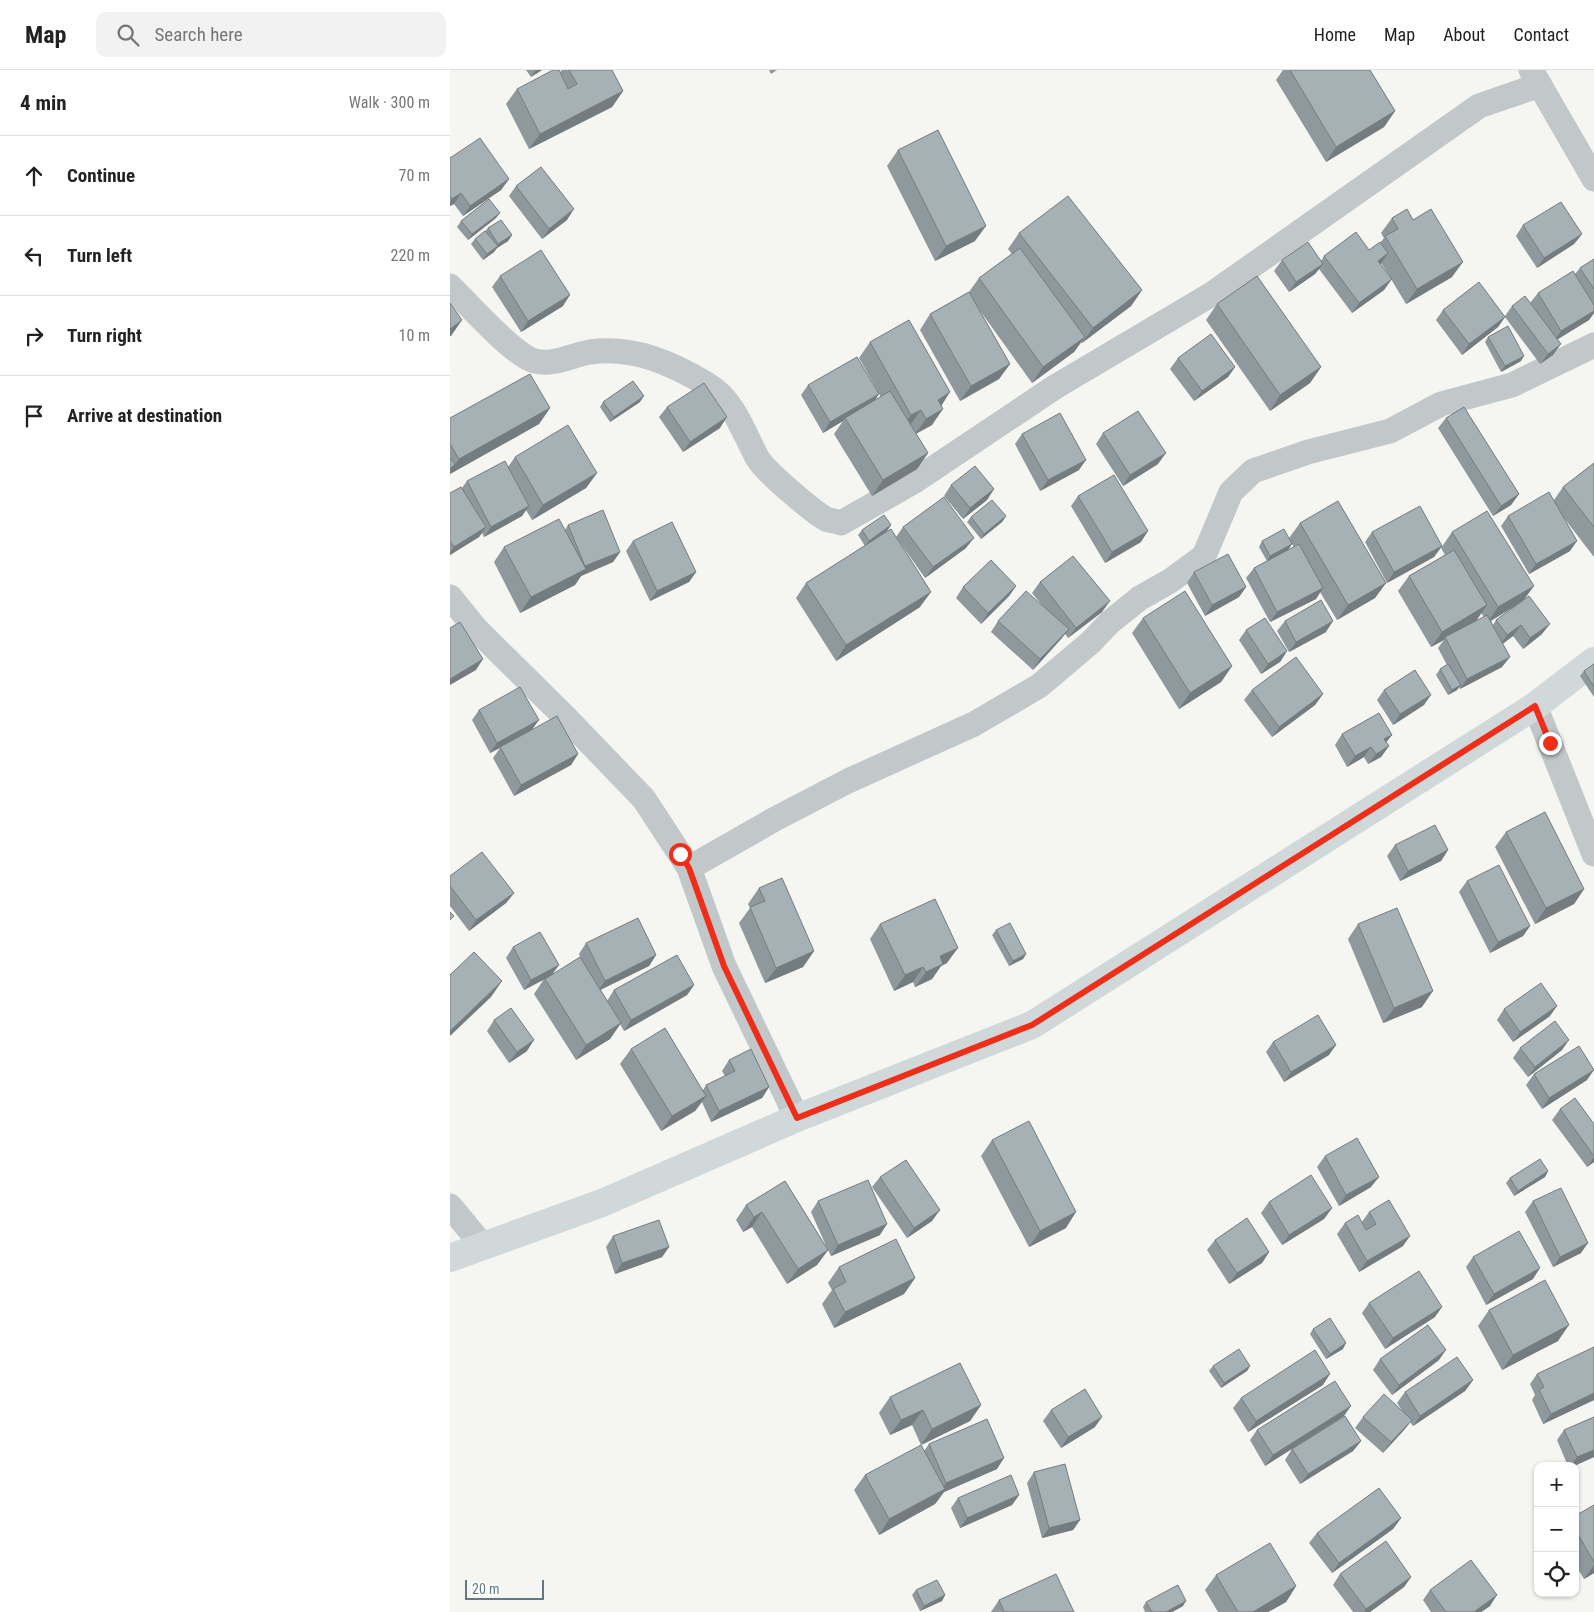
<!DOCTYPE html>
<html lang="en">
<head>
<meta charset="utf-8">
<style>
  :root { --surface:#fff; --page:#f2f2f2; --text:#222; --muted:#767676; --line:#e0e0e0 }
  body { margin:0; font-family:"Roboto Condensed",sans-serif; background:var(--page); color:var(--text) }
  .controls { position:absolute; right:15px; bottom:15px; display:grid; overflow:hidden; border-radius:10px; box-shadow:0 1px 4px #0004 }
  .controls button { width:45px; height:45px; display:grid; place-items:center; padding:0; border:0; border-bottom:1px solid var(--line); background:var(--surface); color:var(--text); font:25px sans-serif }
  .scale { position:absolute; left:15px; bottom:12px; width:79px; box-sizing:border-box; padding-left:5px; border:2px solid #627984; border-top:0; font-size:14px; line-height:18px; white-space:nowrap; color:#627984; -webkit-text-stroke:4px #fff; paint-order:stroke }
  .stop { position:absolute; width:15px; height:15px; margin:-11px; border:4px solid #ee2e18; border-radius:50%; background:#fff }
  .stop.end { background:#ee2e18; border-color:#fff; box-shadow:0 1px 5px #0008 }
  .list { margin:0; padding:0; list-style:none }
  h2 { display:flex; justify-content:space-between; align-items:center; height:65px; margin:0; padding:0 20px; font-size:21px }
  h2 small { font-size:16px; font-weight:400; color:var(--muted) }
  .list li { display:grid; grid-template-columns:32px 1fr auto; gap:15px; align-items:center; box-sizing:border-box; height:80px; padding:0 20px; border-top:1px solid var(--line) }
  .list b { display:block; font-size:19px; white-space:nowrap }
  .list em { font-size:16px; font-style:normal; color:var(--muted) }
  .icon { flex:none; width:28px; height:28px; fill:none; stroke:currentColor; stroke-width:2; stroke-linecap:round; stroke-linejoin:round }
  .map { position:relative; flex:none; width:1144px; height:1542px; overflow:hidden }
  header { display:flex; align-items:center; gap:30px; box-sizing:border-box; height:70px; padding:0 25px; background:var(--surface); border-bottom:1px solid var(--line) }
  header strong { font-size:24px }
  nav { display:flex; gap:28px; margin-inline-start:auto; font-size:18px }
  .search { width:350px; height:45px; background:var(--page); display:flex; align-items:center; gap:12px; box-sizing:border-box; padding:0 18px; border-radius:10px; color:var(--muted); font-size:19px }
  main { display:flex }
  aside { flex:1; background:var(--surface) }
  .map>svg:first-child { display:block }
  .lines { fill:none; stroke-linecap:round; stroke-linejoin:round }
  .street { stroke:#c2c7c9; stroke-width:25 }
  .secondary { stroke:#d0d8da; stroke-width:28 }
  .wall { fill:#8f989c; fill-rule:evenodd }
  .shaded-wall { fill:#747c7f }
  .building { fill:#a6b1b5; stroke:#747c7f }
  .route { stroke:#ee2e18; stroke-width:6 }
</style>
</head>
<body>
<header>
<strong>Map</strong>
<div class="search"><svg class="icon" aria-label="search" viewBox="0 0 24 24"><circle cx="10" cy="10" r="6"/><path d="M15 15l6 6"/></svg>Search here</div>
<nav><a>Home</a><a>Map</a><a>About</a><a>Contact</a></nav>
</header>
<main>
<aside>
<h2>4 min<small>Walk · 300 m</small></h2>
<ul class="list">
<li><svg class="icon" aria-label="ahead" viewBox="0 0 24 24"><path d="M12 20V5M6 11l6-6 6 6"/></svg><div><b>Continue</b></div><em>70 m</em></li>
<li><svg class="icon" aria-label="left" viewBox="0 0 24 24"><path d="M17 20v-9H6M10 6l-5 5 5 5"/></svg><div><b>Turn left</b></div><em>220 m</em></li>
<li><svg class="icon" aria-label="right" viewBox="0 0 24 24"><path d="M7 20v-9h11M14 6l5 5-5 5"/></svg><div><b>Turn right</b></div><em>10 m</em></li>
<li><svg class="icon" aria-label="arrive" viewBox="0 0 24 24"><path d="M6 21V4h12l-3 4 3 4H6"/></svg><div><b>Arrive at destination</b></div></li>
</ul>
</aside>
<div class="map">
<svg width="1144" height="1542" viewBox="0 0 1144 1542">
  <rect width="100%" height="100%" fill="#f5f5f1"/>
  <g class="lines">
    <path class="street" d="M 1081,0 L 1144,109
      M 0,216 C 17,233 64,286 85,291 C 103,296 122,285 140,282 C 183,276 222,293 258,315 C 284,330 294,364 308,389 C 316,402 362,441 376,449 C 380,451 386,451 391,453 L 463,412 L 605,317 L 762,224 L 1029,36 L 1090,15
      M 0,527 L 26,559 L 116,648 L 194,729 L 239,798 L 274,896 L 347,1048
      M 1085,636 L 1144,784
      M 239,798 L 325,749 L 398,711 L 524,654 L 589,616 L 641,572 L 660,552 L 690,528 L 720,511 L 754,486 L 781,422 L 803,401 L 858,382 L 940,361 L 991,334 L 1062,315 L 1144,275
      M 0,1136 L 33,1176"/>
    <path class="secondary" d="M 0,1188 L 152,1133 L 347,1048 L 582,955 L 1085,636 L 1144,591"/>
  </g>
  <path class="wall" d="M 76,0 L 92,0 L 81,7 Z
    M 112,0 L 162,0 L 173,21 L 162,37 L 79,79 L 56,34 L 67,19 L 110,2 Z
    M 319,0 L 327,0 L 321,4 Z
    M 833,0 L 920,0 L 945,41 L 934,57 L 876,92 L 826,10 Z
    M 448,80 L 525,171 L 485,191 L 437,96 Z
    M 0,88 L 59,109 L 51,120 L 13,146 L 4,134 L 0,136 Z
    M 66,116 L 117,150 L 92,169 L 59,126 Z
    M 46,148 L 18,170 L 7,157 L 11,151 Z
    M 942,148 L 963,150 L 1002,207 L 956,234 L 941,209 L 934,220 L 902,243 L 869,199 L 865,204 L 839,222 L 824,201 L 832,190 L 871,191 L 874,186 L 919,180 L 930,173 L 934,168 L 931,163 ZM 931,193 L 940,206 L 930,194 Z
    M 1073,155 L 1132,164 L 1124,174 L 1087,198 L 1066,166 Z
    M 38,158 L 62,165 L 58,171 L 47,178 L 44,182 L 33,190 L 21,174 L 25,169 L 35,161 Z
    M 569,163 L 692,220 L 681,236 L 632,273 L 631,272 L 624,282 L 582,313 L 528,238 L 560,294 L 549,309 L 510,331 L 470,260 L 480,244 L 519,222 L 529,208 L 562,184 L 558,179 Z
    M 1144,189 L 1144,243 L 1139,250 L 1107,270 L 1103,285 L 1090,294 L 1055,247 L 1048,257 L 1012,285 L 986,250 L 993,240 L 1055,246 L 1062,236 L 1080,233 L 1088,223 L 1125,204 L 1130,198 Z
    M 50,206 L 113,236 L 71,262 L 42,217 Z
    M 767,234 L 871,297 L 860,313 L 820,341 L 756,250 Z
    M 1038,267 L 1071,291 L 1051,302 L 1035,272 Z
    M 420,272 L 491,336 L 482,355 L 466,364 L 478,383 L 467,399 L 422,426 L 384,364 L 393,351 L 373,363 L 351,325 L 358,315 L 425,331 L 431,327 L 409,288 Z
    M 728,288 L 785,297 L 778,307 L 744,331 L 720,299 Z
    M 153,332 L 190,332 L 160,352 L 150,337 Z
    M 217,337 L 270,358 L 233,382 L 209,347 Z
    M 100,338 L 89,354 L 0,404 L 0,348 Z
    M 996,348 L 1069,424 L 1061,435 L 1043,446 L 988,358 Z
    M 653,363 L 708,394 L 673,416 L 646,374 Z
    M 572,364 L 629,400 L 590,421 L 565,374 Z
    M 65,387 L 147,403 L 136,418 L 82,450 L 76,440 L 72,446 L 34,467 L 32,463 L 29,467 L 0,485 L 0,423 L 12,418 L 17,411 L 58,397 Z
    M 1144,393 L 1144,487 L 1114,448 L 1120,481 L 1079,504 L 1051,456 L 1058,446 L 1104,430 L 1113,417 Z
    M 501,415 L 544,419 L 537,430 L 513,449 L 494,426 Z
    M 628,426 L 691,472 L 655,493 L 621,436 Z
    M 556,446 L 552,452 L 531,469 L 517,452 L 521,447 Z
    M 850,453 L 936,513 L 925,528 L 887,550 L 870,522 L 866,529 L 820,552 L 796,508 L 804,498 L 817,491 L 809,477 L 812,471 L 839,468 ZM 842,474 L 844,477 L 838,480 Z
    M 118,455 L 170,482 L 163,492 L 131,506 L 125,515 L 70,543 L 44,492 L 54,477 L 115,460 Z
    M 441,455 L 437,461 L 424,470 L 470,537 L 386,591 L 346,528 L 356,513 L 415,476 L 408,465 L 412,460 Z
    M 453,457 L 516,478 L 475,508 L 446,467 Z
    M 922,462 L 992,476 L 984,487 L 937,513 L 915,472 Z
    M 1002,462 L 1073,531 L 1092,564 L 1073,579 L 1063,566 L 1053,574 L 1052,597 L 1010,619 L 1009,617 L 1007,620 L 998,625 L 986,605 L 990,599 L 997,595 L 988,578 L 994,570 L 981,577 L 948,521 L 959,506 L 995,485 L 991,478 ZM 1070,533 L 1046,550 L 1043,555 L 1041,551 ZM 1031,543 L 1034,547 L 1026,551 Z
    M 183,471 L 246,502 L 239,512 L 200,531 L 176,481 Z
    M 744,502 L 796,517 L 789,527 L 755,546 L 737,513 Z
    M 590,512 L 652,542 L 618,568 L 615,564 L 611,569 L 583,600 L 541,562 L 548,551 L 591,534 L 582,523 Z
    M 566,516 L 559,526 L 531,554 L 506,528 L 513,517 Z
    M 693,548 L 782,596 L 771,612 L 729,639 L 682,563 Z
    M 835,551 L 876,562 L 839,582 L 827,561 Z
    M 796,560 L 837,581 L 830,592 L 811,604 L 789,570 Z
    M 1144,594 L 1144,627 L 1130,606 L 1134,601 Z
    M 802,620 L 873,624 L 865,635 L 822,667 L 794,630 Z
    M 934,620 L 974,635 L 943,655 L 927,630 Z
    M 29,640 L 82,660 L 128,684 L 121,695 L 64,726 L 43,688 L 50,678 L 40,683 L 22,650 Z
    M 892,664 L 942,665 L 936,672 L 939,676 L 931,687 L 918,694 L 914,687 L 897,697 L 885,675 Z
    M 1056,762 L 1134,819 L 1124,834 L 1085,854 L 1045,777 Z
    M 945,775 L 998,780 L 991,791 L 950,811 L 937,786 Z
    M 0,806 L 64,823 L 56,833 L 19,861 L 0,836 Z
    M 1017,811 L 1080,856 L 1073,866 L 1040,883 L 1009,822 Z
    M 309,818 L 364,881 L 353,897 L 315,913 L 289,853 L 300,838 L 298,834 Z
    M 430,854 L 497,893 L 491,896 L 482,909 L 465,917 L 463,912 L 444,921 L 420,869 Z
    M 908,854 L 972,937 L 933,953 L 898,869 Z
    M 546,860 L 576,884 L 573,889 L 559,896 L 542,865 Z
    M 136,873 L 206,885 L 199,896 L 150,920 L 157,931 L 164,920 L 244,915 L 237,925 L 174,961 L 170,954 L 160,969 L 126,990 L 84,924 L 94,909 L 74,920 L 56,888 L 63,877 L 109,895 L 102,904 L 133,893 L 129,884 Z
    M 1054,939 L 1100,946 L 1063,972 L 1047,950 Z
    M 44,950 L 77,981 L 59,993 L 37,961 Z
    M 823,972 L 879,985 L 834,1012 L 816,982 Z
    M 1070,978 L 1112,980 L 1078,1007 L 1063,988 Z
    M 181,979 L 253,1020 L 256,1015 L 275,1006 L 272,1001 L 279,990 L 319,1017 L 312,1028 L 261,1052 L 252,1032 L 245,1041 L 211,1061 L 170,994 Z
    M 1084,1004 L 1137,1010 L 1092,1039 L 1076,1015 Z
    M 1110,1039 L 1144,1054 L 1144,1092 L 1137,1097 L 1102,1050 Z
    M 542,1070 L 616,1158 L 579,1177 L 531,1086 Z
    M 875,1086 L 921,1117 L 889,1136 L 867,1097 Z
    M 1098,1101 L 1095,1107 L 1064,1126 L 1056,1113 L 1060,1108 Z
    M 430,1107 L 482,1151 L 457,1168 L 422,1117 Z
    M 335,1111 L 377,1178 L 361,1142 L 368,1131 L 430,1165 L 381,1186 L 378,1180 L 367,1195 L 337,1214 L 302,1157 L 293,1162 L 286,1150 L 296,1135 Z
    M 1083,1131 L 1131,1183 L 1103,1197 L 1075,1142 Z
    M 819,1132 L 882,1138 L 874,1149 L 832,1175 L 811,1143 Z
    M 919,1142 L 953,1176 L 909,1202 L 887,1164 L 895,1153 L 912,1152 Z
    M 163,1166 L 219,1177 L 212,1187 L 165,1204 L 156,1177 Z
    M 765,1170 L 819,1182 L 812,1193 L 779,1214 L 757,1180 Z
    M 1023,1187 L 1083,1209 L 1036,1235 L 1016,1197 Z
    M 389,1197 L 465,1208 L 454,1224 L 384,1258 L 372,1234 L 382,1220 L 378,1213 Z
    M 919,1233 L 985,1247 L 935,1279 L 912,1243 Z
    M 1039,1240 L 1108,1271 L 1052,1300 L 1028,1256 Z
    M 863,1259 L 893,1279 L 876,1289 L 860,1264 Z
    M 1144,1277 L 1144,1330 L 1093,1354 L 1082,1330 L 1085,1325 L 1080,1314 L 1087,1304 Z
    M 930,1289 L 989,1290 L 942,1325 L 923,1300 Z
    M 763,1296 L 800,1296 L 797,1301 L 771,1318 L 759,1301 Z
    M 1023,1310 L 1015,1321 L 963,1356 L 960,1352 L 954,1360 L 933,1383 L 905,1358 L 913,1347 L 953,1342 L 947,1333 L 955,1322 Z
    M 873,1315 L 798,1362 L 783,1338 L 791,1328 Z
    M 440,1327 L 531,1335 L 520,1351 L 471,1375 L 462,1355 L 440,1365 L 429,1343 Z
    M 601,1340 L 645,1357 L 611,1378 L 593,1351 Z
    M 894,1346 L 815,1396 L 800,1370 L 807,1360 Z
    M 1144,1347 L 1144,1387 L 1124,1396 L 1118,1396 L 1107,1370 L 1114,1360 Z
    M 911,1371 L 903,1381 L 850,1414 L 835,1390 L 842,1379 Z
    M 479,1374 L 547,1399 L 494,1422 L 485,1434 L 429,1465 L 404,1420 L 415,1405 L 474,1381 Z
    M 584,1402 L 630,1450 L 623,1460 L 592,1468 L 577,1413 Z
    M 569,1425 L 562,1435 L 510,1458 L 501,1438 L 508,1428 Z
    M 1144,1435 L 1144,1503 L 1134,1509 L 1125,1494 L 1125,1446 Z
    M 951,1448 L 943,1459 L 882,1503 L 859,1473 L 867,1463 Z
    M 890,1504 L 961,1507 L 954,1517 L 920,1542 L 903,1542 L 883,1515 Z
    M 766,1505 L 846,1516 L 836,1532 L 818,1542 L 768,1542 L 755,1520 Z
    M 466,1520 L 495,1525 L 492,1531 L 470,1541 L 462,1525 Z
    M 980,1520 L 1040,1536 L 1031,1542 L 981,1542 L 973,1530 Z
    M 549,1530 L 624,1542 L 541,1542 Z
    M 696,1532 L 733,1536 L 722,1542 L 695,1542 L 693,1537 Z"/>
  <path class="shaded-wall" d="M 86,0 L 92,0 L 81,7 Z
    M 173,21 L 162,37 L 79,79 L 90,64 Z
    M 945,41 L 934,57 L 876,92 L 886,77 Z
    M 59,109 L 51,120 L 13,146 L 20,136 Z
    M 11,123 L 4,134 L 0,136 L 0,132 L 2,129 Z
    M 124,139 L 117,150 L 92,169 L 99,159 Z
    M 50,143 L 46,148 L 18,170 L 22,164 Z
    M 536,156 L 525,171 L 485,191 L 496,176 Z
    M 1132,164 L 1124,174 L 1087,198 L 1094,188 Z
    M 62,165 L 58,171 L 47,178 L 44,182 L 33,190 L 37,184 L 44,179 L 48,174 Z
    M 938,183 L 931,194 L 921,201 L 928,191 Z
    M 1013,192 L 1002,207 L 956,234 L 967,219 Z
    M 873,194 L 865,204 L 839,222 L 846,212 Z
    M 942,209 L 934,220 L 902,243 L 909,233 Z
    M 692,220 L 681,236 L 632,273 L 643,258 Z
    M 120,225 L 113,236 L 71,262 L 78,251 Z
    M 1144,241 L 1144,243 L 1139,250 L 1104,271 L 1111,261 Z
    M 1055,247 L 1048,257 L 1012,285 L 1019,274 Z
    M 12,250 L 1,266 L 0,266 L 0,259 Z
    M 635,267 L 624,282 L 582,313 L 593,297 Z
    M 1111,274 L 1103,285 L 1090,294 L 1098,284 Z
    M 1074,286 L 1071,291 L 1051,302 L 1055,296 Z
    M 560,294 L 549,309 L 510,331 L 521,316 Z
    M 785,297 L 778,307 L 744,331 L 752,321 Z
    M 871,297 L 860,313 L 820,341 L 830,325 Z
    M 500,322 L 490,338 L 488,330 Z
    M 429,324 L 422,335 L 395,348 L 393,351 L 373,363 L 380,352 Z
    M 194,326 L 190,332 L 160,352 L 164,347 Z
    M 100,338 L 89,354 L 0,404 L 0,399 L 5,395 L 9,389 Z
    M 493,339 L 482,355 L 465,364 L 476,349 Z
    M 471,340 L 460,355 L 451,360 L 461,345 Z
    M 277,347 L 270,358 L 233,382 L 240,372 Z
    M 478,383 L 467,399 L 422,426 L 433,410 Z
    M 716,383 L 708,394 L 673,416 L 680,405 Z
    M 636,390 L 629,400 L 590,421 L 598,410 Z
    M 147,403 L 136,418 L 82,450 L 93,435 Z
    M 544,419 L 537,430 L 513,449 L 520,438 Z
    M 1069,424 L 1061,435 L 1043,446 L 1051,436 Z
    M 79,436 L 72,446 L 34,467 L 41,457 Z
    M 556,446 L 552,452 L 531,469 L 534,464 Z
    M 441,455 L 437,461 L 415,476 L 419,471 Z
    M 36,457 L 29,467 L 0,485 L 0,482 L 4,477 Z
    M 698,461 L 691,472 L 655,493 L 662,482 Z
    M 524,468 L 516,478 L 475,508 L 483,497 Z
    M 1127,471 L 1120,481 L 1079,504 L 1086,494 Z
    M 842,474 L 838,480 L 817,491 L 820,486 Z
    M 992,476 L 984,487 L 937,513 L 944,502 Z
    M 170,482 L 163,492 L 131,506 L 125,515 L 70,543 L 81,527 L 132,501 L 135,496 Z
    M 246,502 L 239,512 L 200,531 L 207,521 Z
    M 936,513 L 925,528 L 887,550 L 898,535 Z
    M 566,516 L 559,526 L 531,554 L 538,543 Z
    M 1084,516 L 1073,531 L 1037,553 L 1048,537 Z
    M 796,517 L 789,527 L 755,546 L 762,535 Z
    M 873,518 L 866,529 L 820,552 L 827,542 Z
    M 481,522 L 470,537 L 386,591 L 396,575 Z
    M 660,531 L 652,542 L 618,568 L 626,558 Z
    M 1037,535 L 1026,551 L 995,567 L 994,570 L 981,577 L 992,562 Z
    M 883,551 L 876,562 L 839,582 L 846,572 Z
    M 1100,554 L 1092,564 L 1073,579 L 1080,568 Z
    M 1071,555 L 1063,566 L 1050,575 L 1057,565 Z
    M 619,559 L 611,569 L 583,600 L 590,589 Z
    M 837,581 L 830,592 L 811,604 L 818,594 Z
    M 1060,587 L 1052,597 L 1010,619 L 1017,609 Z
    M 33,589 L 26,600 L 0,615 L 0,609 Z
    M 782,596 L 771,612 L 729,639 L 740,623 Z
    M 1011,615 L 1007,620 L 998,625 L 1002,620 Z
    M 873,624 L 865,635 L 822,667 L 829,657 Z
    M 981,625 L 974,635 L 943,655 L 950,644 Z
    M 89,650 L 81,661 L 40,683 L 47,673 Z
    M 942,665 L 934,675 L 934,669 Z
    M 939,676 L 931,687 L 918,694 L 926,684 Z
    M 921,677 L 914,687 L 897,697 L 905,686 Z
    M 128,684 L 121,695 L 64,726 L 71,715 Z
    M 998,780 L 991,791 L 950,811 L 958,801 Z
    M 1134,819 L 1124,834 L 1085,854 L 1096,838 Z
    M 64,823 L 56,833 L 19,861 L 26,850 Z
    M 1080,856 L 1073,866 L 1040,883 L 1048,872 Z
    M 508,878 L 497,893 L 491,896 L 482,909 L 465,917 L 476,902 L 490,886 Z
    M 364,881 L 353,897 L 315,913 L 326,898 Z
    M 576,884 L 573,889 L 559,896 L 563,891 Z
    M 206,885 L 199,896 L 148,921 L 155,911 Z
    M 109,895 L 101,906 L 74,920 L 81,910 Z
    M 473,897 L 463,912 L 444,921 L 455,905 Z
    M 52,911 L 41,927 L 0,966 L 0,961 Z
    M 244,915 L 237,925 L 174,961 L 181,950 Z
    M 983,921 L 972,937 L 933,953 L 944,938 Z
    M 1107,936 L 1100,946 L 1063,972 L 1070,962 Z
    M 171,953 L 160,969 L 126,990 L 136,975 Z
    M 84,970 L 77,981 L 59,993 L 67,982 Z
    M 1119,970 L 1112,980 L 1078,1007 L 1085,997 Z
    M 886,975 L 879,985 L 834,1012 L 841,1002 Z
    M 1144,1000 L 1137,1010 L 1092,1039 L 1099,1028 Z
    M 319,1017 L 312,1028 L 261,1052 L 269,1041 Z
    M 256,1026 L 245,1041 L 211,1061 L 222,1046 Z
    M 1144,1087 L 1144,1092 L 1137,1097 Z
    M 1098,1101 L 1095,1107 L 1064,1126 L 1068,1121 Z
    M 929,1107 L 921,1117 L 889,1136 L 896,1125 Z
    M 882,1138 L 874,1149 L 832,1175 L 839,1165 Z
    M 490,1140 L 482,1151 L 457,1168 L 464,1158 Z
    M 312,1142 L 302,1157 L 293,1162 L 304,1147 Z
    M 626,1142 L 616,1158 L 579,1177 L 590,1161 Z
    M 437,1154 L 430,1165 L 381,1186 L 388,1175 Z
    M 960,1166 L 953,1176 L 909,1202 L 917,1191 Z
    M 1138,1173 L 1131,1183 L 1103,1197 L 1110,1187 Z
    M 219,1177 L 212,1187 L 165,1204 L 172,1193 Z
    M 378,1180 L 367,1195 L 337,1214 L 348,1199 Z
    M 819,1182 L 812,1193 L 779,1214 L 787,1203 Z
    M 1090,1198 L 1083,1209 L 1036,1235 L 1044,1224 Z
    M 465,1208 L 454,1224 L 384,1258 L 395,1242 Z
    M 992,1237 L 985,1247 L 935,1279 L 943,1268 Z
    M 1119,1255 L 1108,1271 L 1052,1300 L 1063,1285 Z
    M 896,1273 L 893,1279 L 876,1289 L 880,1284 Z
    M 996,1280 L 989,1290 L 942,1325 L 949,1315 Z
    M 800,1296 L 797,1301 L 771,1318 L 774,1313 Z
    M 880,1304 L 873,1315 L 798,1362 L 806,1351 Z
    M 1023,1310 L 1015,1321 L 963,1356 L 970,1346 Z
    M 1144,1323 L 1144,1330 L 1093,1354 L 1101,1344 Z
    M 531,1335 L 520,1351 L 471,1375 L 482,1359 Z
    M 901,1336 L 894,1346 L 815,1396 L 823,1385 Z
    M 473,1340 L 462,1355 L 440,1365 L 451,1350 Z
    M 652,1347 L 645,1357 L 611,1378 L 618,1367 Z
    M 962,1350 L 954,1360 L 933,1383 L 941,1372 Z
    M 911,1371 L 903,1381 L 850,1414 L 858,1404 Z
    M 1144,1380 L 1144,1387 L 1124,1396 L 1121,1396 L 1127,1387 Z
    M 554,1388 L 547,1399 L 494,1422 L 485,1434 L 429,1465 L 439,1449 L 490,1422 L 496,1413 Z
    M 569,1425 L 562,1435 L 510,1458 L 517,1448 Z
    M 951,1448 L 943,1459 L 882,1503 L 889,1493 Z
    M 630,1450 L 623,1460 L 592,1468 L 599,1458 Z
    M 1144,1495 L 1144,1503 L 1134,1509 Z
    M 961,1507 L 954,1517 L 920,1542 L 914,1542 L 916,1539 Z
    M 846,1516 L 836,1532 L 818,1542 L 803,1542 Z
    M 495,1525 L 492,1531 L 470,1541 L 474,1536 Z
    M 1047,1525 L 1040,1536 L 1031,1542 L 1024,1542 Z
    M 736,1531 L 733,1536 L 722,1542 L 716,1542 Z"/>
  <path class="building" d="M 103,0 L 109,0 L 118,19 L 127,14 L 119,0 L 162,0 L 173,21 L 90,64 L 67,19 Z
    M 840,0 L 920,0 L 945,41 L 886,77 Z
    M 488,60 L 536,156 L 496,176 L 448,80 Z
    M 30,68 L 59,109 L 20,136 L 11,123 L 2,129 L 0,126 L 0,88 Z
    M 91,97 L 124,139 L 99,159 L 66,116 Z
    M 618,126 L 692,220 L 643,258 L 569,163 Z
    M 39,129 L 50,143 L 22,164 L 11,151 Z
    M 1111,132 L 1132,164 L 1094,188 L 1073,155 Z
    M 957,139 L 963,150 L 981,139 L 1013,192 L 967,219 L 935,166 L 948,159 L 942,148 Z
    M 51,150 L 62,165 L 48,174 L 38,158 Z
    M 35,161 L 48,176 L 37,184 L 25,169 Z
    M 906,162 L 919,180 L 930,172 L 938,183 L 928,191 L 942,209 L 909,233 L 874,186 Z
    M 858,172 L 873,194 L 846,212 L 832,190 Z
    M 570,178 L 635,267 L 593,297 L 529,208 Z
    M 91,180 L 120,225 L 78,251 L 50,206 Z
    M 1144,189 L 1144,219 L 1130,198 Z
    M 1123,201 L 1144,235 L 1144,241 L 1111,261 L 1088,223 Z
    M 807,206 L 871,297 L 830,325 L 767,234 Z
    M 1029,212 L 1055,247 L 1019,274 L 993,240 Z
    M 519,222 L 560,294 L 521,316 L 480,244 Z
    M 1075,226 L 1111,274 L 1098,284 L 1062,236 Z
    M 0,233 L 12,250 L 0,259 Z
    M 459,250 L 500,322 L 488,330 L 493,339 L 476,349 L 471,340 L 461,345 L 420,272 Z
    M 1058,256 L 1074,286 L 1055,296 L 1038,267 Z
    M 761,264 L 785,297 L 752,321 L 728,288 Z
    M 407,287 L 429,324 L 380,352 L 358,315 Z
    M 80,304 L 100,338 L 9,389 L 0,374 L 0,348 Z
    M 183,311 L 194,326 L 164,347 L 153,332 Z
    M 254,313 L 277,347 L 240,372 L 217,337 Z
    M 440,321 L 478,383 L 433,410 L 395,348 Z
    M 1014,337 L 1069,424 L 1051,436 L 996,348 Z
    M 688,341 L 716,383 L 680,405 L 653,363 Z
    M 610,343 L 636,390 L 598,410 L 572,364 Z
    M 118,355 L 147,403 L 93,435 L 65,387 Z
    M 0,388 L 5,394 L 0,399 Z
    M 55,391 L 79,436 L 41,457 L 17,411 Z
    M 1144,393 L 1144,457 L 1113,417 Z
    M 525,396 L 544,419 L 520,438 L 501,415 Z
    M 664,405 L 698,461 L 662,482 L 628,426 Z
    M 11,417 L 36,457 L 4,477 L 0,471 L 0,423 Z
    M 1099,422 L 1127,471 L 1086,494 L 1058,446 Z
    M 494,427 L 524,468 L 483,497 L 453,457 Z
    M 542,430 L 556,446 L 534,464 L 521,447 Z
    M 888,431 L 936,513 L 898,535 L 850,453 Z
    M 970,436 L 992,476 L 944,502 L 922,462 Z
    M 153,440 L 170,482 L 135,496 L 118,455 Z
    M 1037,441 L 1084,516 L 1048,537 L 1002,462 Z
    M 434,445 L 441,455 L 419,471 L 412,460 Z
    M 109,449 L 136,499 L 81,527 L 54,477 Z
    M 222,452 L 246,502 L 207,521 L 183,471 Z
    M 441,459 L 481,522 L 396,575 L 356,513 Z
    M 834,459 L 842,474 L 820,486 L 812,471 Z
    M 849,474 L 873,518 L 827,542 L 804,498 Z
    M 1004,480 L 1037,535 L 992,562 L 959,506 Z
    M 778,484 L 796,517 L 762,535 L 744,502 Z
    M 623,486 L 660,531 L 626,558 L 590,512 Z
    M 541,490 L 566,516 L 538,543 L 513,517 Z
    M 576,521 L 619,559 L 590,589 L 548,551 Z
    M 735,521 L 782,596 L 740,623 L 693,548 Z
    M 1079,526 L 1100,554 L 1080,568 L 1071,555 L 1057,565 L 1046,550 Z
    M 871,530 L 883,551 L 846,572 L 835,551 Z
    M 1037,545 L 1060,587 L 1017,609 L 995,567 Z
    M 815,548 L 837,581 L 818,594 L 796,560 Z
    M 10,552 L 33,589 L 0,609 L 0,558 Z
    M 846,587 L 873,624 L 829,657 L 802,620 Z
    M 998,594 L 1011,615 L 1002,620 L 990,599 Z
    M 1144,594 L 1144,617 L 1134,601 Z
    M 965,600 L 981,625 L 950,644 L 934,620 Z
    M 70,617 L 89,650 L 47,673 L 29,640 Z
    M 929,643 L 942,665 L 934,669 L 939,676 L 926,684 L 921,677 L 905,686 L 892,664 Z
    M 107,646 L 128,684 L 71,715 L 50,677 Z
    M 1095,742 L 1134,819 L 1096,838 L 1056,762 Z
    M 985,755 L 998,780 L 958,801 L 945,775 Z
    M 32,782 L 64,823 L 26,850 L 0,816 L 0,806 Z
    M 1049,795 L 1080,856 L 1048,872 L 1017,811 Z
    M 332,808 L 364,881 L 326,898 L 300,837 L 315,831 L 309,818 Z
    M 485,829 L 508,878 L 490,886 L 493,894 L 476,902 L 473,897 L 455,905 L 430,854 Z
    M 947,838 L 983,921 L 944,938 L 908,854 Z
    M 0,842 L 4,846 L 0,850 Z
    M 188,848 L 206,885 L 155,911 L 136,873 Z
    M 560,853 L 576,884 L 563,891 L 546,860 Z
    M 90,862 L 109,895 L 81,910 L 63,877 Z
    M 24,882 L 52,911 L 0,961 L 0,905 Z
    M 227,885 L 244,915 L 181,950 L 164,920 Z
    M 130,887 L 171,953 L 136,975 L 95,909 Z
    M 1091,913 L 1107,936 L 1070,962 L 1054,939 Z
    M 61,938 L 84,970 L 67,982 L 44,950 Z
    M 868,945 L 886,975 L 841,1002 L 823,972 Z
    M 1105,951 L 1119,970 L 1085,997 L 1070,978 Z
    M 215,958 L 256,1026 L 222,1046 L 181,979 Z
    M 1129,976 L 1144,1000 L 1099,1028 L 1084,1004 Z
    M 301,979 L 319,1017 L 269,1041 L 256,1015 L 285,1001 L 279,990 Z
    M 1125,1028 L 1144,1054 L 1144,1086 L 1110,1039 Z
    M 579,1051 L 626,1142 L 590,1161 L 542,1070 Z
    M 907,1068 L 929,1107 L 896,1125 L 875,1086 Z
    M 1090,1089 L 1098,1101 L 1068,1121 L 1060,1108 Z
    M 456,1090 L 490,1140 L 464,1158 L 430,1107 Z
    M 861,1105 L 882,1138 L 839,1165 L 819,1132 Z
    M 418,1110 L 437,1154 L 388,1175 L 368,1131 Z
    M 335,1111 L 378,1180 L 348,1199 L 312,1142 L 304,1147 L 296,1135 Z
    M 1111,1118 L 1138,1173 L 1110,1187 L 1083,1131 Z
    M 939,1130 L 960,1166 L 917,1191 L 895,1153 L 908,1145 L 916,1160 L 926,1154 L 919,1142 Z
    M 797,1148 L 819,1182 L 787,1203 L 765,1170 Z
    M 209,1150 L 219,1177 L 172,1193 L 163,1166 Z
    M 1069,1161 L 1090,1198 L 1044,1224 L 1023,1187 Z
    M 446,1169 L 465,1208 L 395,1242 L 383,1219 L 396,1212 L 389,1197 Z
    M 969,1201 L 992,1237 L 943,1268 L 919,1233 Z
    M 1095,1210 L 1119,1255 L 1063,1285 L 1039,1240 Z
    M 880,1248 L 896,1273 L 880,1284 L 863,1259 Z
    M 978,1255 L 996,1280 L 949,1315 L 930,1289 Z
    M 1144,1277 L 1144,1323 L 1101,1344 L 1089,1320 L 1094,1317 L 1087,1304 Z
    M 789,1279 L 800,1296 L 774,1313 L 763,1296 Z
    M 865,1280 L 880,1304 L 806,1351 L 791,1328 Z
    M 1007,1287 L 1023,1310 L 970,1346 L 955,1322 Z
    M 510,1293 L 531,1335 L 482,1359 L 473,1340 L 451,1350 L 440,1327 Z
    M 885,1311 L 901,1336 L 823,1385 L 807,1360 Z
    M 635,1319 L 652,1347 L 618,1367 L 601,1340 Z
    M 934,1324 L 962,1350 L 941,1372 L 913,1347 Z
    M 895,1346 L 911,1371 L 858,1404 L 842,1379 Z
    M 1144,1347 L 1144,1380 L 1127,1387 L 1114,1360 Z
    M 537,1349 L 554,1388 L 496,1413 L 479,1374 Z
    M 471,1375 L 495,1419 L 439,1449 L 415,1405 Z
    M 615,1394 L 630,1450 L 599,1458 L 584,1402 Z
    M 561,1405 L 569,1425 L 517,1448 L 508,1428 Z
    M 929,1418 L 951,1448 L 889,1493 L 867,1463 Z
    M 1144,1435 L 1144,1492 L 1125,1459 L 1125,1446 Z
    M 936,1471 L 961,1507 L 916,1539 L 890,1504 Z
    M 820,1473 L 846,1516 L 803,1542 L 788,1542 L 766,1505 Z
    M 1021,1490 L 1047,1525 L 1024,1542 L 996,1542 L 980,1520 Z
    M 606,1504 L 624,1542 L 554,1542 L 549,1530 Z
    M 487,1510 L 495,1525 L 474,1536 L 466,1520 Z
    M 728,1515 L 736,1531 L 716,1542 L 702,1542 L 696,1532 Z"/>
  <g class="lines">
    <path class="route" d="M 230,784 L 239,798 L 274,896 L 347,1048 L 582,955 L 1085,636 L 1100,673"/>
  </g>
</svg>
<div class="controls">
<button>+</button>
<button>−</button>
<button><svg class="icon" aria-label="locate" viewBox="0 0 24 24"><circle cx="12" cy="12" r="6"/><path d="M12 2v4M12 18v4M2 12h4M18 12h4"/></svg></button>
</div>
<div class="scale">20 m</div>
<div class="stop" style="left:230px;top:784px"></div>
<div class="stop end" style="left:1100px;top:673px"></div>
</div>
</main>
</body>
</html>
